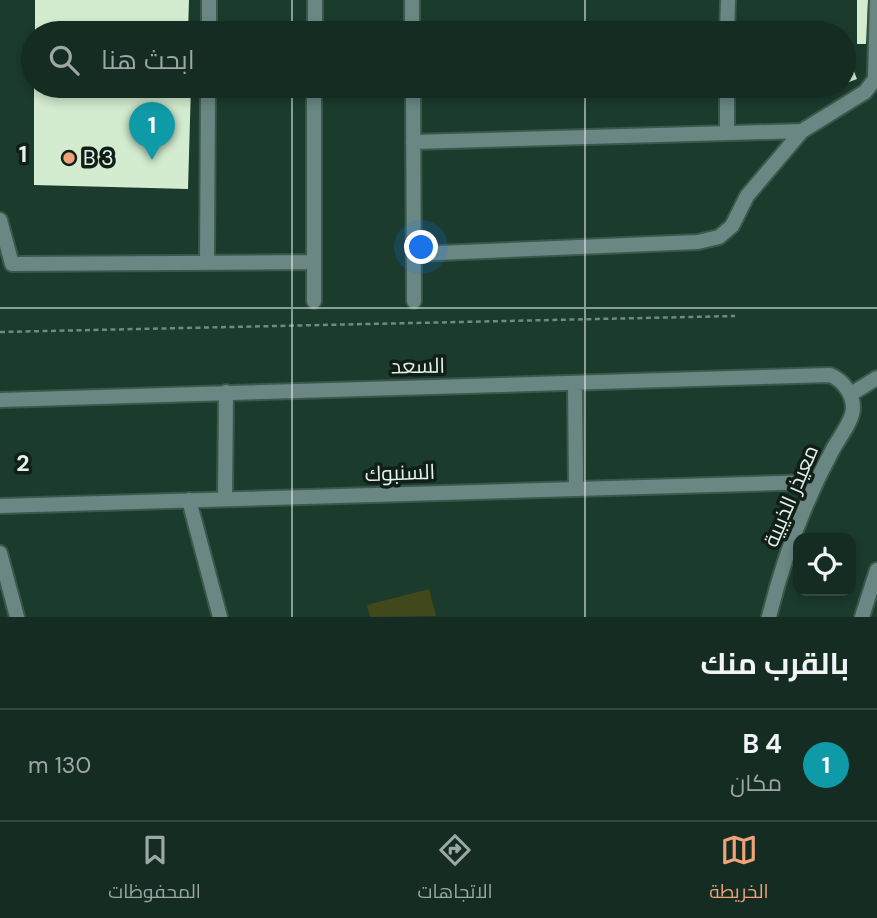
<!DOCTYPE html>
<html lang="ar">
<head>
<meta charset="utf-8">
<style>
  :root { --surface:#142c22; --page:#21382f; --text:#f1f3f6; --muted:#9da7a5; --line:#334840; --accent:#f0a279 }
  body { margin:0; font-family:"DM Sans",Cairo,sans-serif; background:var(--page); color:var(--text); direction:rtl }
  .controls { position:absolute; right:21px; bottom:21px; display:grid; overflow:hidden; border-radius:14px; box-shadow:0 4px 10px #0003 }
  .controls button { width:63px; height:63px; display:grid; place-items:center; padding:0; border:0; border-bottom:2px solid var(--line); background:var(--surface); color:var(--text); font:35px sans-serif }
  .you { position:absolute; left:422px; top:248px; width:24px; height:24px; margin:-18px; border:5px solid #fff; border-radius:50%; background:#1a73e8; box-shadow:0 0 0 10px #1a73e833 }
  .badge { display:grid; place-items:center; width:46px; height:46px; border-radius:50%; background:var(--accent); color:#fff; font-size:23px; font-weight:700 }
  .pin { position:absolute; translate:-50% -58px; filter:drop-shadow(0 2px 4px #0008) }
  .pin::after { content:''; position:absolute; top:37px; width:24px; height:21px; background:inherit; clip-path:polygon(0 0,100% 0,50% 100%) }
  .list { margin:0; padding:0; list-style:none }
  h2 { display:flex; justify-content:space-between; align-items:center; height:91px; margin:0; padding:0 28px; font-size:30px }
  h2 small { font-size:23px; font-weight:400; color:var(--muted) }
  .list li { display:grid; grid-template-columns:46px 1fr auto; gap:21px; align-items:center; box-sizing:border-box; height:112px; padding:0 28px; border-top:2px solid var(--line) }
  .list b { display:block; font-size:26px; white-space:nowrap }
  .list p { margin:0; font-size:23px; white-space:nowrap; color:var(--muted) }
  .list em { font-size:23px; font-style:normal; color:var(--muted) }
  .icon { flex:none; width:38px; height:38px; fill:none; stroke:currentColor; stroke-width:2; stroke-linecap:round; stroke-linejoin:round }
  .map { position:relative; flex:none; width:877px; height:617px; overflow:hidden; direction:ltr }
  .search { position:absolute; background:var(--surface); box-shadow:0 4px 10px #0003; left:21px; right:21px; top:21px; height:77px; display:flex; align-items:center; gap:18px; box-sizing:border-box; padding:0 24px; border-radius:38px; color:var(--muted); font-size:26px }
  .sheet { height:203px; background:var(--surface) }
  nav { display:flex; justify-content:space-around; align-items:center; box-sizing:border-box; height:98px; border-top:2px solid var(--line); background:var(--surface); font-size:19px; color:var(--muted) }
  nav a { display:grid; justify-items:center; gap:4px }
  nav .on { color:var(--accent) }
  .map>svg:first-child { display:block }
  .green { fill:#41491c }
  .building { fill:#d3ebcf }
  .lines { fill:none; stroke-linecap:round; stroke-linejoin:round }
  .street-casing { stroke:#3b584b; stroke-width:18 }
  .path { stroke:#708a7e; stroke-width:2.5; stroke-dasharray:5 3.5; stroke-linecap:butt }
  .street { stroke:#6a8784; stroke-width:14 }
  .grid { fill:none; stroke:#e1f3ea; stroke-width:2; stroke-opacity:0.55 }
  .poi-dot { fill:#f0a279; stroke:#111f18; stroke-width:2.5 }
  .labels { text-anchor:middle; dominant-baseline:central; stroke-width:7; stroke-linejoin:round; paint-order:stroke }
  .poi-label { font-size:21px; fill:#e1f3ea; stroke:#111f18; text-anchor:start }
  .street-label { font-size:21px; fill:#e1f3ea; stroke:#111f18 }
  .grid-label { font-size:23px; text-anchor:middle; font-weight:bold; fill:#e1f3ea; stroke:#111f18; stroke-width:7; stroke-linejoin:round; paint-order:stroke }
</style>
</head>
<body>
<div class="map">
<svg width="877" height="617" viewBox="0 0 877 617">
  <rect width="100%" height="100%" fill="#1b3b2d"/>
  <path class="green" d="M 429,589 L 436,616 L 370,617 L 367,605 Z"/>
  <path class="building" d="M 35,0 L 189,0 L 188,33 L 35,33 Z
    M 857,0 L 868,0 L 866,44 L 857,44 Z
    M 844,46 L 857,79 L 844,84 Z
    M 34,86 L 191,86 L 188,189 L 34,185 Z"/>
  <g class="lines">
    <g class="street-casing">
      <path id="street" d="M 412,0 L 412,33
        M 209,33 L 209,0
        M 315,33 L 315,0
        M 727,33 L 728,0
        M 413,86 L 414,301
        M 727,132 L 727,86
        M 413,142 L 802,131
        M 0,220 L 12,264 L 313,262
        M 414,254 L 698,242 L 719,237 L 732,226 L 747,196 L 802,131 L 865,92 L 875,79 L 877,1
        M 207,262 L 208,86
        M 314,301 L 314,86
        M 575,383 L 576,489
        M 851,394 L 877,378
        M 0,400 L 830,375 C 843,380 853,394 853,408 C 853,421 838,439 832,451 C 804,503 783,560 769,617
        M 225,499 L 226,392
        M 189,500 L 220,617
        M 0,506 L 815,482
        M 0,553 L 17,617
        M 862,617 L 877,570"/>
    </g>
    <path class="path" d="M 0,332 L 735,316"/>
    <use href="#street" class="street"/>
  </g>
  <path class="grid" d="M 292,0 L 292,33M 585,0 L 585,33M 292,86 L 292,617M 585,86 L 585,617M 0,308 L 877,308"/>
  <circle class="poi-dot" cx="69" cy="158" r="7"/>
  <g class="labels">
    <g class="poi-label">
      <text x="83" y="158">B 3</text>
    </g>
    <g class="street-label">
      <text transform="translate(418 366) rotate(-1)">السعد</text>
      <text transform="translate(400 473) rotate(-2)">السنبوك</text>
      <text transform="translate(791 496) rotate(-67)">معيذر الذيبية</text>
    </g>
  </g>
  <g class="grid-label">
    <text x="23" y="162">1</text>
    <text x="23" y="471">2</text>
  </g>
</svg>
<div class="controls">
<button><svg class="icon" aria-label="locate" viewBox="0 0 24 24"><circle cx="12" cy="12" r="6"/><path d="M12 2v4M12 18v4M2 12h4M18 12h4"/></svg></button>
</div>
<div class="you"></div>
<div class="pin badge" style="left:152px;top:160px;background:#0f9aa8">1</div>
<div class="search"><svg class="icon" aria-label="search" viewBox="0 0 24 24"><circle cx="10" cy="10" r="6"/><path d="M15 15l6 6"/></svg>ابحث هنا</div>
</div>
<section class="sheet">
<h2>بالقرب منك<small></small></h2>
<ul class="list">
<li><span class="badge" style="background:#0f9aa8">1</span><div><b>B 4</b><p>مكان</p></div><em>130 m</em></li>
</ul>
</section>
<nav>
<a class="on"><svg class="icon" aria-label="map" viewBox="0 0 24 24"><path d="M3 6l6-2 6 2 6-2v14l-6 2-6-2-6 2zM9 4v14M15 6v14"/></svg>الخريطة</a>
<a><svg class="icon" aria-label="directions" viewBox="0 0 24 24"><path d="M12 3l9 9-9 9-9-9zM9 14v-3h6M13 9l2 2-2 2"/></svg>الاتجاهات</a>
<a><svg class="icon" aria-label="saved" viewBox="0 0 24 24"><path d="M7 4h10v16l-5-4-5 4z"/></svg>المحفوظات</a>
</nav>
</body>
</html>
